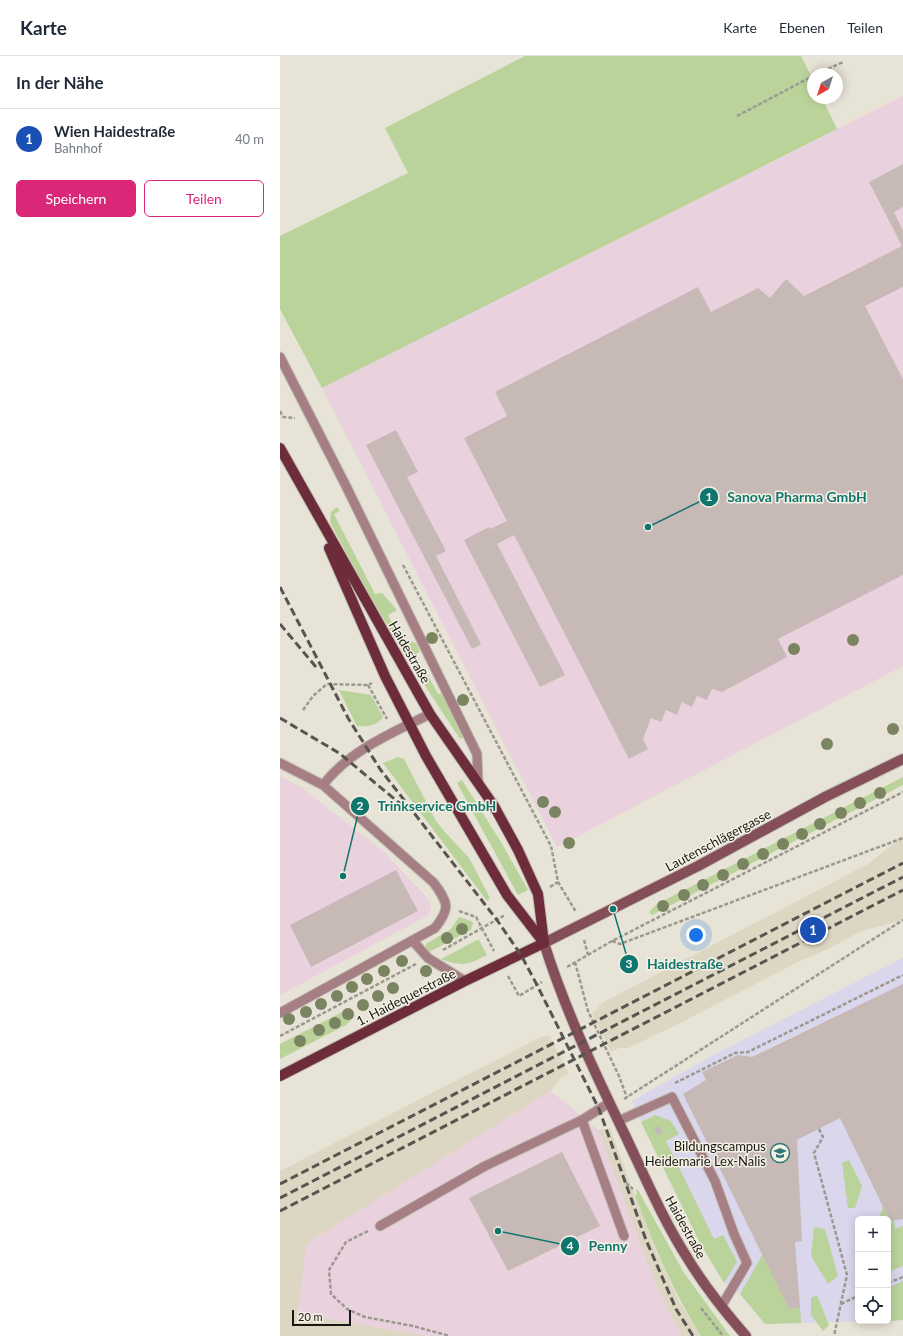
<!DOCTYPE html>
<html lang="de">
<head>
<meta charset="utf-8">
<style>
  :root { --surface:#fff; --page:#f2f2f3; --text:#1f2937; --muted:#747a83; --line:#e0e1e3; --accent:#db2777 }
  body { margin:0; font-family:Lato,sans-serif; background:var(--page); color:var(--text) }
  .controls { position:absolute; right:12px; bottom:12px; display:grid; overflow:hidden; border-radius:6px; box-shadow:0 2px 10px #0003 }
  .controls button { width:36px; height:36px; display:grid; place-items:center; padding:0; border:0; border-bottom:1px solid var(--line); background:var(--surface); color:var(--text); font:20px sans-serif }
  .compass { position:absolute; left:527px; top:12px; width:36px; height:36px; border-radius:50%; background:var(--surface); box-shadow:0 2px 10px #0003; rotate:219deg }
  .scale { position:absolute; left:12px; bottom:10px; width:59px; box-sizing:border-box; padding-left:4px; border:2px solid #191814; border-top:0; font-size:11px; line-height:14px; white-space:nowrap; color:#191814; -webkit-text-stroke:3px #f4f0e4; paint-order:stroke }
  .you { position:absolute; left:416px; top:879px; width:14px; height:14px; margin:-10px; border:3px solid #fff; border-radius:50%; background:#1a73e8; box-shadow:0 0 0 6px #1a73e833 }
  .badge { display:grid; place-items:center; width:26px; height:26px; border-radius:50%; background:var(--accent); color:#fff; font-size:13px; font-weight:700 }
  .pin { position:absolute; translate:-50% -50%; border:2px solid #fff; box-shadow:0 1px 4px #0006 }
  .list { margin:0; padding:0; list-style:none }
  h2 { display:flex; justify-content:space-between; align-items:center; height:52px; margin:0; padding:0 16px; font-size:17px }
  h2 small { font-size:13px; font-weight:400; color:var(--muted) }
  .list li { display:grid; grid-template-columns:26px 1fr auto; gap:12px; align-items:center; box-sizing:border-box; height:60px; padding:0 16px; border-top:1px solid var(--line) }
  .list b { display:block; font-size:15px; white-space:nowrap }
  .list p { margin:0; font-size:13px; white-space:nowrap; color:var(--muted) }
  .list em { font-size:13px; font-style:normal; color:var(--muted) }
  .actions { display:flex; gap:8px; padding:12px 16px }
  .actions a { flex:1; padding:9px 0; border:1px solid var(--accent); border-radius:6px; text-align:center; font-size:14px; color:var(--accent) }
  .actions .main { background:var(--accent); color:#fff }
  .icon { flex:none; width:22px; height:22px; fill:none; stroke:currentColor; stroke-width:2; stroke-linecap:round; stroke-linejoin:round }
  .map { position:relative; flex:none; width:623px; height:1280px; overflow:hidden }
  header { display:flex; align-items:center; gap:24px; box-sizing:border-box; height:56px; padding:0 20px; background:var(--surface); border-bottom:1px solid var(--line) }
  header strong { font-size:19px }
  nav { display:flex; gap:22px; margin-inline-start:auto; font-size:14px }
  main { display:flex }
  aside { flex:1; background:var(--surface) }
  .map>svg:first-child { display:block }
  .built { fill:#dcd6c2 }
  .industrial { fill:#e9d2dd }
  .education { fill:#dad6ec }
  .green { fill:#b9d39b }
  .building { fill:#c7b9b6 }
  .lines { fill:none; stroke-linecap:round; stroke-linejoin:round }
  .lane-casing { stroke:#c2beb3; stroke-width:11 }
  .secondary-casing { stroke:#c2beb3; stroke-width:12 }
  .primary-casing { stroke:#c2beb3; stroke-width:12 }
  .path { stroke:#9b998f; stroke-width:2.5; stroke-dasharray:4 2; stroke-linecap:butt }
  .lane { stroke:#a67f85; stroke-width:9 }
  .secondary { stroke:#854f59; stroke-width:10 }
  .primary { stroke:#6c2c3a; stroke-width:10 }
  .rail { stroke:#57554f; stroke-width:3; stroke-dasharray:8 4; stroke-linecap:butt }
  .tree { fill:#7b8460 }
  .labels { text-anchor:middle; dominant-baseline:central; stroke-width:3; stroke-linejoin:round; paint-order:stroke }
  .street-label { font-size:13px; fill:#191814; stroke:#f4f0e4 }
  .poi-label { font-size:13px; fill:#191814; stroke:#f4f0e4; text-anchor:end }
  .leader { fill:none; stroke:#0f766e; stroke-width:1.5 }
  .callout-dot { fill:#0f766e; stroke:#f4f0e4; stroke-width:1.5 }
  .mark-label { font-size:12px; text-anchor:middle; font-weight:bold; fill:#fff }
  .callout-label { font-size:14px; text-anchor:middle; font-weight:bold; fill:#0f766e; stroke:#f4f0e4; stroke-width:3; stroke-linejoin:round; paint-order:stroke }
</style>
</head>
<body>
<header>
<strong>Karte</strong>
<nav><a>Karte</a><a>Ebenen</a><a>Teilen</a></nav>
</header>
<main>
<aside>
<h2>In der Nähe<small></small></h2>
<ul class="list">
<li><span class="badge" style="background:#1a4fb4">1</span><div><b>Wien Haidestraße</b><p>Bahnhof</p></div><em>40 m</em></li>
</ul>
<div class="actions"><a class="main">Speichern</a><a>Teilen</a></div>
</aside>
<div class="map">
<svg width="623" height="1280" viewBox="0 0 623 1280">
  <rect width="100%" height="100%" fill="#e7e3d6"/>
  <path class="built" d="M 623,780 L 623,864 L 581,875 L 548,893 L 522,904 L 398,968 L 348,992 L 339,992 L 331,996 L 312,957 L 316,954 L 322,947 L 588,808 Z
    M 269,979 L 289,1018 L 281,1022 L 271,1035 L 26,1188 L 137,1277 L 147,1280 L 0,1280 L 0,1115 L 259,982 Z
    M 330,1072 L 373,1189 L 399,1245 L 421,1280 L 400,1280 L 400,1278 L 375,1228 L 318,1074 Z"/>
  <path class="industrial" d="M 623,40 L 623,610 L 277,791 L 42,332 Z
    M 0,720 L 21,731 L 104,796 L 149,844 L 151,851 L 149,859 L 0,939 Z
    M 271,1035 L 318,1074 L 375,1227 L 400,1278 L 400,1280 L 147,1280 L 18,1258 L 26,1188 Z"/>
  <path class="education" d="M 623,902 L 623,1264 L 608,1265 L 608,1163 L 578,1163 L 578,1265 L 598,1265 L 485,1268 L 460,1238 L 444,1227 L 434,1210 L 391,1129 L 352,1045 L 433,999 Z"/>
  <path class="green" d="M 245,0 L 521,0 L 533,24 L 533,42 L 542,42 L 557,73 L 42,332 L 0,253 L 0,180 L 128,117 L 105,72 Z
    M 57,451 L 60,455 L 54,458 L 95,538 L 102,537 L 117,554 L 108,559 L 120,582 L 136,587 L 140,596 L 127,602 L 85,532 L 50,466 L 51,456 Z
    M 144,612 L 158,638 L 164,638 L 185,680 L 180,683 L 136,616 Z
    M 59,634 L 91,639 L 103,661 C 97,670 87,671 77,670 Z
    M 118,701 L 124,703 L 156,765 L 164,775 L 189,802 L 210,842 L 207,845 L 103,707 Z
    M 623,721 L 623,729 L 372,859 L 369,856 L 376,849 L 385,844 Z
    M 182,724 L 221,786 L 248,834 L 238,839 L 177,727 Z
    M 179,861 L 191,865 L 193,867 L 191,874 L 149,896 L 145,894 L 146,888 L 171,873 Z
    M 197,884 L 199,884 L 207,899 C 188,909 182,911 161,903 Z
    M 70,952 L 75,960 L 66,969 L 0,1003 L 0,988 Z
    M 375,1059 L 391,1065 L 399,1078 L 386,1085 L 434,1183 L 443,1179 L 457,1206 L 444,1227 L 420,1187 L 361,1066 Z
    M 569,1104 L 582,1130 L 575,1152 L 568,1152 L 562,1107 Z
    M 356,1134 L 358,1134 L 404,1217 L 450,1280 L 421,1280 C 393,1235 373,1189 355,1139 L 357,1138 Z
    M 603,1150 L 610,1165 L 614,1164 L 615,1173 L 623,1170 L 623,1210 L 608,1216 L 608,1163 L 599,1163 Z
    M 534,1171 L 545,1173 L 558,1220 L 548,1228 L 531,1200 Z
    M 483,1198 L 509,1253 L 520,1251 L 521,1267 L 485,1268 L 460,1238 Z
    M 623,1225 L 623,1264 L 608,1265 L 608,1232 Z
    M 537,1239 L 549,1269 L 543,1275 L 531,1259 L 531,1242 Z"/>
  <path class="building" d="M 623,108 L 623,151 L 614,156 L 623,175 L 623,231 L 585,250 L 623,323 L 623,519 L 498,583 L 507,601 L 442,636 L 432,633 L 427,644 L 417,640 L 412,651 L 402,646 L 397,659 L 386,654 L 381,666 L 371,662 L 363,683 L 368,693 L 349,703 L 234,479 L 217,488 L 285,619 L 260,631 L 184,484 L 209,471 L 210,473 L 227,465 L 184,382 L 227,360 L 215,336 L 418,231 L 431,256 L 478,232 L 490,242 L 506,223 L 524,240 L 622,190 L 589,126 Z
    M 116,374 L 138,416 L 127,421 L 166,495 L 156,500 L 201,588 L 192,593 L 86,389 Z
    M 116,814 L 138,855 L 31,911 L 10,869 Z
    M 623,928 L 623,1163 L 610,1165 L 560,1062 L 517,1084 L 522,1185 L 515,1186 L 520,1251 L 509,1253 L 403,1038 L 426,1024 L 422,1016 L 458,999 L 472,1001 Z
    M 379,1070 L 383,1077 L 378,1080 L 374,1072 Z
    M 282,1096 L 320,1170 L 228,1215 L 189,1142 Z"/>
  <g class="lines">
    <g class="lane-casing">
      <path id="lane" d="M 0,301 L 65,428 L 197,698 L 198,725
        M 0,707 L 43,729 C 70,694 112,677 150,658
        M 133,885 L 148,902 L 185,925
        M 0,957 L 155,872 C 171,852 168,847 154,827 L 43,729
        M 302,1064 L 329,1047
        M 338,1065 L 392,1041 L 435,1125 L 454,1178 L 467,1207 L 441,1251
        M 100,1170 L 205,1110 L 302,1064 L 344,1180"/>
    </g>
    <g class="secondary-casing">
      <path id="secondary" d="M 466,1280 C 445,1256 425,1231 408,1203 C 383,1164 365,1121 345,1079 C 315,1017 285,954 264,887 L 418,810 L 545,741 L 623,703"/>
    </g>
    <g class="primary-casing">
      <path id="primary" d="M 0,392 L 150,658 L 214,750 L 238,794 L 258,838 L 264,887
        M 49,492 L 105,620 L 146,700 L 227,839 L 264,887
        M 0,1020 L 185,925 L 264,887"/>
    </g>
    <path class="path" d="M 537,18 L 563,6
      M 457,60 L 533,20
      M 0,355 L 3,361 L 15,362
      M 123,509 L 271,790 L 278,826 L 296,856
      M 88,629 L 107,663
      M 23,654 L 33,640 L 47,628 L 88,629 L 92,627
      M 270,831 L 278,826
      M 179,855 L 196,861 L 214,895
      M 304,884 L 308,899
      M 332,885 L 340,888 L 623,782
      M 163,894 L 225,859
      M 295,906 L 308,955 L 339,1020 L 347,1042
      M 287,911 L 332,885 L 623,736
      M 228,920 L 239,940 L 262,926
      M 0,980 L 136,908
      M 395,1027 L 455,997 L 468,996 L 623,919
      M 344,1043 L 623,864
      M 539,1073 L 543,1081 L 534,1097 L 567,1219 L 554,1280
      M 346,1127 L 353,1133
      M 88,1175 L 66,1186 L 49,1214 L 51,1238 L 67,1253 L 85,1261 L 133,1270 L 170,1280
      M 608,1227 L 623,1221
      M 561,1248 L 578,1240
      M 421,1252 L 443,1280"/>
    <use href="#lane" class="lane"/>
    <use href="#secondary" class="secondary"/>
    <use href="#primary" class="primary"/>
    <path class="rail" d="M 0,531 L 68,662 L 100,713 L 217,864 L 241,899 L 257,929 L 319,1053 L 366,1184 L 396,1253 L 413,1280
      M 0,568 L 36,611
      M 0,662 L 59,697 L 123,750
      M 0,1128 L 623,807
      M 0,1142 L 623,821
      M 0,1155 L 623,834"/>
  </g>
  <g class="tree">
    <circle cx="152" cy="582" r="6"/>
    <circle cx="573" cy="584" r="6"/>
    <circle cx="514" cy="593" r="6"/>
    <circle cx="183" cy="644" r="6"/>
    <circle cx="613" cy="673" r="6"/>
    <circle cx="547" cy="688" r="6"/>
    <circle cx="600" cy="737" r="6"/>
    <circle cx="263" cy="746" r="6"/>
    <circle cx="580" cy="747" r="6"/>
    <circle cx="275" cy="756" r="6"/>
    <circle cx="561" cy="757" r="6"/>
    <circle cx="540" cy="768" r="6"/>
    <circle cx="522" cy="778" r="6"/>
    <circle cx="289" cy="787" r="6"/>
    <circle cx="503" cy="788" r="6"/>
    <circle cx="483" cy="798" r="6"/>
    <circle cx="463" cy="808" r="6"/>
    <circle cx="443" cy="819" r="6"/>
    <circle cx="423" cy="829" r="6"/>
    <circle cx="404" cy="839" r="6"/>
    <circle cx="383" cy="850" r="6"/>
    <circle cx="182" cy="873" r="6"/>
    <circle cx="167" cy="882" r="6"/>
    <circle cx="122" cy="905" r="6"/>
    <circle cx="104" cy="915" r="6"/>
    <circle cx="146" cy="915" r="6"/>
    <circle cx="87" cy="923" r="6"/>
    <circle cx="72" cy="931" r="6"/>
    <circle cx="113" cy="932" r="6"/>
    <circle cx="57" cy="940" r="6"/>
    <circle cx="98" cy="940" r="6"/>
    <circle cx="41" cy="948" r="6"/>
    <circle cx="83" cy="949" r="6"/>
    <circle cx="26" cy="956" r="6"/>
    <circle cx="68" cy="958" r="6"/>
    <circle cx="9" cy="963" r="6"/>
    <circle cx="55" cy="967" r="6"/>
    <circle cx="39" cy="974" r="6"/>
    <circle cx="20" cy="985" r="6"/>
  </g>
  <defs>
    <g id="school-ring" transform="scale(1)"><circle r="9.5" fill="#f4f0e4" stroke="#2f7876" stroke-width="1.5"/><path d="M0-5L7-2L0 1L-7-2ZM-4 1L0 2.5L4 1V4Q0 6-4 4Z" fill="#2f7876"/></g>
  </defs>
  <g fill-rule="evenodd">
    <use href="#school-ring" x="500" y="1097"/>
  </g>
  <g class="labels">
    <g class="street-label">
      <text transform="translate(130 596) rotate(60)">Haidestraße</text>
      <text transform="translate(438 784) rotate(-28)">Lautenschlägergasse</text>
      <text transform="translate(126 941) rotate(-27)">1. Haidequerstraße</text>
      <text transform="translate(406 1171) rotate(61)">Haidestraße</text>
    </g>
    <g class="poi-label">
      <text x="486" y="1090">Bildungscampus<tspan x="486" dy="15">Heidemarie Lex-Nalis</tspan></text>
    </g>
  </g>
  <path class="leader" d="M368 471L429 441M63 820L80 750M333 853L349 908M218 1175L290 1190"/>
  <g class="callout-dot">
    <circle cx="368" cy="471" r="4"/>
    <circle cx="63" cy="820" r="4"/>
    <circle cx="333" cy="853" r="4"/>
    <circle cx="218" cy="1175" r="4"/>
    <circle cx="429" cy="441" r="10"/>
    <circle cx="80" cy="750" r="10"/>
    <circle cx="349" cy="908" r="10"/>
    <circle cx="290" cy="1190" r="10"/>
  </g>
  <g class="mark-label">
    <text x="429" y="445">1</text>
    <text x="80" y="754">2</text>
    <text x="349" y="912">3</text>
    <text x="290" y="1194">4</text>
  </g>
  <g class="callout-label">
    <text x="517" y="446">Sanova Pharma GmbH</text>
    <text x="157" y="755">Trinkservice GmbH</text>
    <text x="405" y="913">Haidestraße</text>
    <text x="328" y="1195">Penny</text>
  </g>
</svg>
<div class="controls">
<button>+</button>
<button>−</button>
<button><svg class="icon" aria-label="locate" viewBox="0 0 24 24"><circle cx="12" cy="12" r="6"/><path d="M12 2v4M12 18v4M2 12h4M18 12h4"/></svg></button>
</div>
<svg class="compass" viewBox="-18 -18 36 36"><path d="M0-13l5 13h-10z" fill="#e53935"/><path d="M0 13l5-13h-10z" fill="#747a83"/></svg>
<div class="scale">20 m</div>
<div class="you"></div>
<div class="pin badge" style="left:533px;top:874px;background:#1a4fb4">1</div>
</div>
</main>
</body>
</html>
